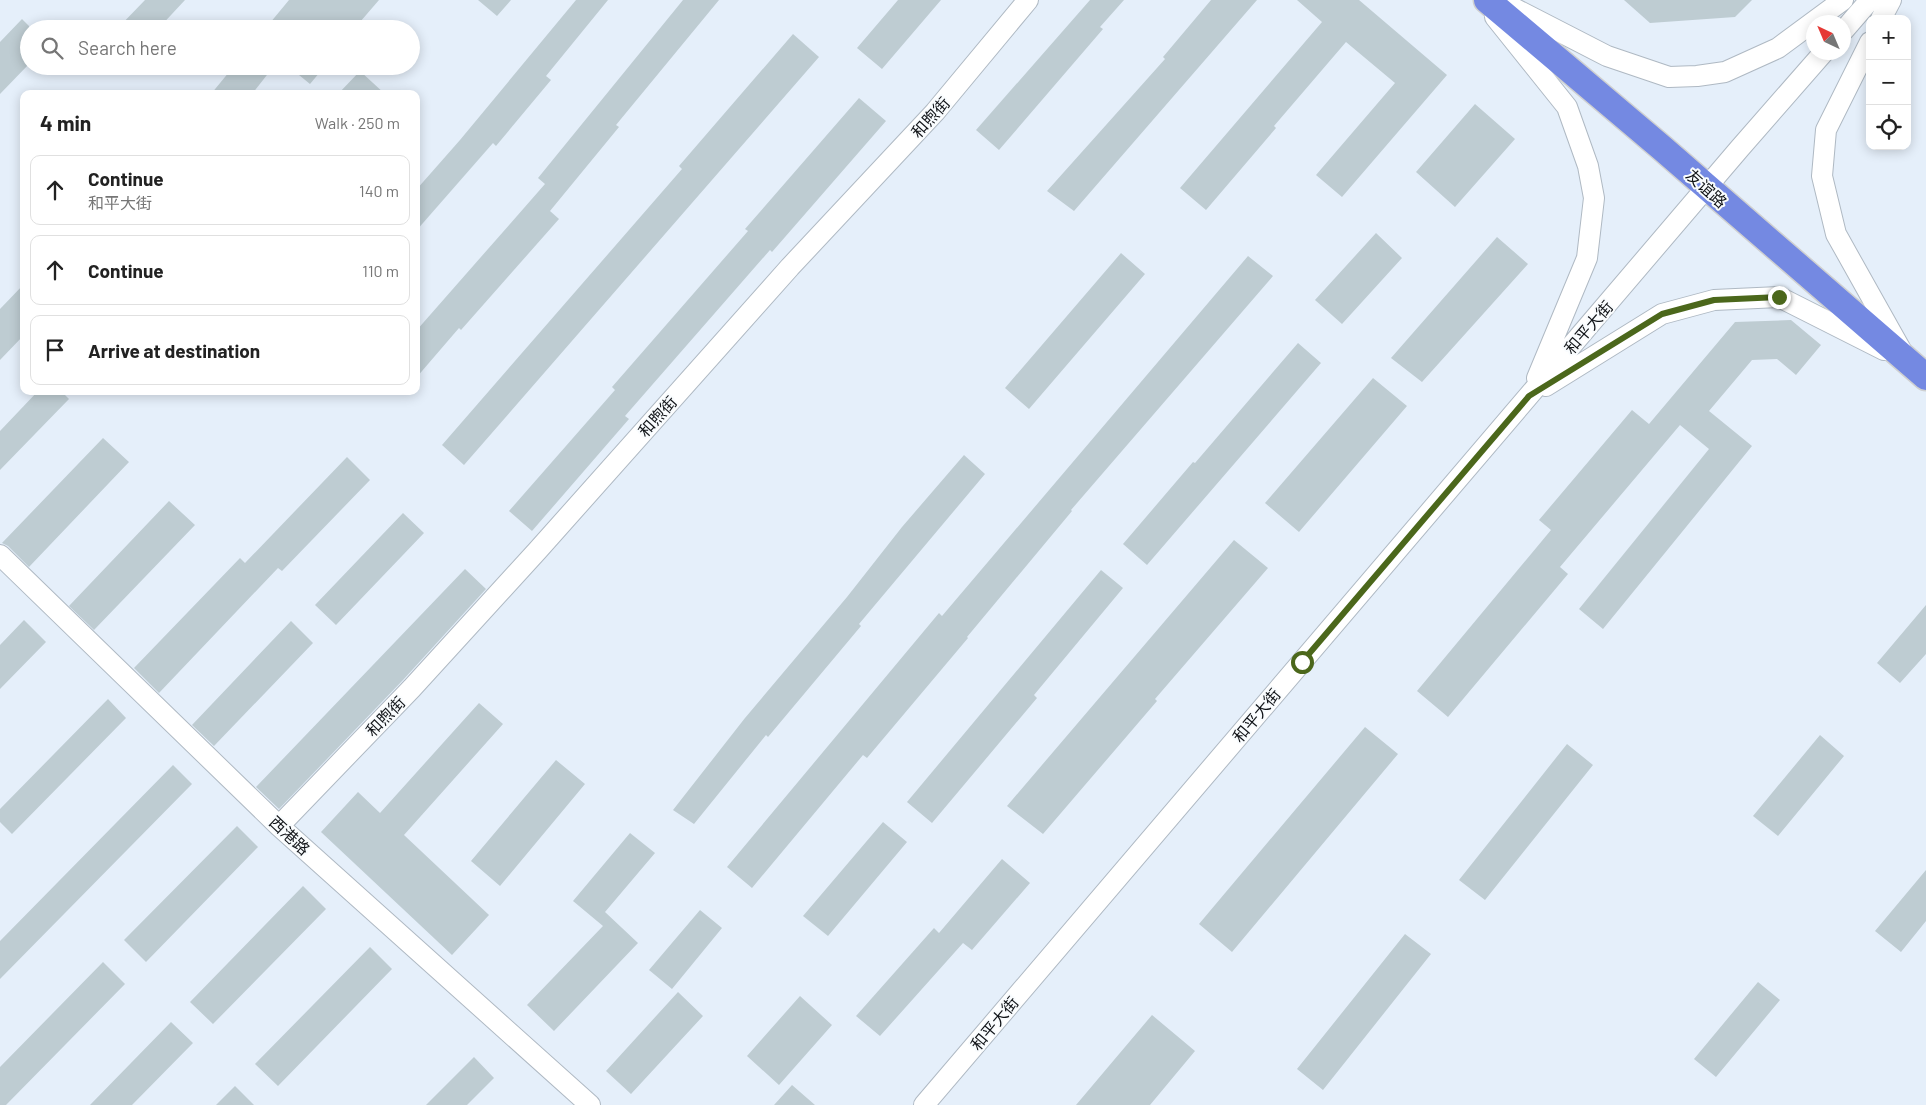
<!DOCTYPE html>
<html lang="en">
<head>
<meta charset="utf-8">
<style>
  :root { --surface:#fff; --page:#f6f6f6; --text:#222; --muted:#767676; --line:#e0e0e0 }
  body { margin:0; font-family:Barlow,"Noto Sans SC",sans-serif; background:var(--page); color:var(--text) }
  .controls { position:absolute; right:15px; top:15px; display:grid; overflow:hidden; border-radius:10px; box-shadow:0 2px 12px #0003 }
  .controls button { width:45px; height:45px; display:grid; place-items:center; padding:0; border:0; border-bottom:1px solid var(--line); background:var(--surface); color:var(--text); font:25px sans-serif }
  .compass { position:absolute; left:1806px; top:15px; width:45px; height:45px; border-radius:50%; background:var(--surface); box-shadow:0 2px 12px #0003; rotate:316deg }
  .stop { position:absolute; width:15px; height:15px; margin:-11px; border:4px solid #4b671b; border-radius:50%; background:#fff }
  .stop.end { background:#4b671b; border-color:#fff; box-shadow:0 1px 5px #0008 }
  .list { margin:0; padding:0; list-style:none }
  h2 { display:flex; justify-content:space-between; align-items:center; height:65px; margin:0; padding:0 20px; font-size:21px }
  h2 small { font-size:16px; font-weight:400; color:var(--muted) }
  .list li { display:grid; grid-template-columns:32px 1fr auto; gap:15px; align-items:center; box-sizing:border-box; height:70px; margin:0 10px 10px; padding:0 10px; border:1px solid var(--line); border-radius:10px }
  .list b { display:block; font-size:19px; white-space:nowrap }
  .list p { margin:0; font-size:16px; white-space:nowrap; color:var(--muted) }
  .list em { font-size:16px; font-style:normal; color:var(--muted) }
  .icon { flex:none; width:28px; height:28px; fill:none; stroke:currentColor; stroke-width:2; stroke-linecap:round; stroke-linejoin:round }
  .map { position:relative; flex:none; width:1926px; height:1105px; overflow:hidden }
  .search { position:absolute; background:var(--surface); box-shadow:0 2px 12px #0003; left:20px; top:20px; width:400px; height:55px; display:flex; align-items:center; gap:12px; box-sizing:border-box; padding:0 18px; border-radius:28px; color:var(--muted); font-size:19px }
  .panel { position:absolute; background:var(--surface); box-shadow:0 2px 12px #0003; left:20px; top:90px; width:400px; height:305px; border-radius:10px }
  .map>svg:first-child { display:block }
  .building { fill:#beccd2 }
  .lines { fill:none; stroke-linecap:round; stroke-linejoin:round }
  .secondary-casing { stroke:#afb9c3; stroke-width:22 }
  .highway-casing { stroke:#cfd0d1; stroke-width:29 }
  .secondary { stroke:#fff; stroke-width:20 }
  .highway { stroke:#7489e2; stroke-width:26 }
  .route { stroke:#4b671b; stroke-width:6 }
  .labels { text-anchor:middle; dominant-baseline:central; stroke-width:4; stroke-linejoin:round; paint-order:stroke }
  .street-label { font-size:16px; fill:#111418; stroke:#f9fcfe }
</style>
</head>
<body>
<div class="map">
<svg width="1926" height="1105" viewBox="0 0 1926 1105">
  <rect width="100%" height="100%" fill="#e5effa"/>
  <path class="building" d="M 145,0 L 185,0 L 158,29 L 117,29 Z
    M 289,0 L 379,0 L 354,29 L 265,29 Z
    M 478,0 L 511,0 L 497,16 Z
    M 576,0 L 608,0 L 546,76 L 551,80 L 496,146 L 493,143 L 416,231 L 416,190 L 460,140 Z
    M 683,0 L 719,0 L 616,125 L 619,127 L 550,211 L 559,219 L 461,330 L 459,328 L 416,378 L 416,331 L 545,184 L 538,178 Z
    M 898,0 L 941,0 L 882,69 L 857,48 Z
    M 1090,0 L 1124,0 L 1100,27 L 1103,29 L 999,150 L 976,130 Z
    M 1211,0 L 1257,0 L 1074,211 L 1047,191 L 1165,59 L 1163,57 Z
    M 1297,0 L 1359,0 L 1447,75 L 1342,197 L 1316,175 L 1395,83 L 1346,42 L 1274,126 L 1276,128 L 1206,210 L 1180,188 L 1322,22 Z
    M 1624,0 L 1752,0 L 1735,17 L 1650,23 Z
    M 22,19 L 29,26 L 29,64 L 0,94 L 0,42 Z
    M 793,34 L 819,57 L 464,465 L 442,445 L 682,169 L 679,166 Z
    M 234,66 L 274,66 L 252,94 L 211,94 Z
    M 288,66 L 325,66 L 310,84 Z
    M 360,71 L 385,94 L 338,94 Z
    M 859,98 L 886,121 L 772,252 L 770,250 L 625,416 L 629,419 L 532,531 L 509,511 L 615,390 L 612,387 L 748,231 L 745,229 Z
    M 1475,104 L 1515,139 L 1455,207 L 1416,172 Z
    M 1376,233 L 1402,258 L 1342,324 L 1315,300 Z
    M 1497,237 L 1528,264 L 1422,382 L 1391,358 Z
    M 1121,253 L 1145,274 L 1029,409 L 1005,388 Z
    M 1248,256 L 1273,276 L 1071,510 L 1072,511 L 967,637 L 968,638 L 867,758 L 863,755 L 752,888 L 727,867 L 939,613 L 942,616 Z
    M 24,284 L 24,335 L 0,360 L 0,309 Z
    M 1791,320 L 1821,345 L 1796,375 L 1777,359 L 1752,360 L 1709,411 L 1752,446 L 1603,629 L 1579,609 L 1709,449 L 1680,425 L 1560,567 L 1568,574 L 1448,717 L 1417,691 L 1551,530 L 1539,520 L 1632,410 L 1649,424 L 1735,322 Z
    M 1298,343 L 1321,363 L 1147,565 L 1123,544 L 1193,462 L 1195,463 Z
    M 1373,378 L 1407,406 L 1299,532 L 1265,503 Z
    M 38,391 L 61,391 L 69,399 L 0,470 L 0,431 Z
    M 103,438 L 129,462 L 29,567 L 8,546 L 2,543 Z
    M 964,455 L 985,474 L 859,624 L 861,626 L 768,737 L 766,735 L 694,824 L 673,810 L 745,718 L 847,597 L 902,527 Z
    M 347,457 L 370,480 L 282,571 L 278,568 L 159,693 L 134,668 L 240,558 L 245,563 Z
    M 169,501 L 195,525 L 94,630 L 69,606 Z
    M 403,513 L 424,533 L 336,625 L 315,605 Z
    M 1234,540 L 1268,568 L 1155,699 L 1157,701 L 1043,834 L 1007,806 Z
    M 465,569 L 486,589 L 403,680 L 279,809 L 256,787 Z
    M 1101,570 L 1123,588 L 1034,695 L 1037,698 L 932,823 L 907,802 Z
    M 1926,605 L 1926,654 L 1900,683 L 1877,663 Z
    M 24,620 L 46,642 L 0,689 L 0,645 Z
    M 291,621 L 313,643 L 214,746 L 192,725 Z
    M 108,699 L 126,718 L 12,834 L 0,822 L 0,809 Z
    M 479,703 L 503,724 L 404,835 L 489,915 L 452,955 L 321,832 L 358,792 L 380,813 Z
    M 1365,727 L 1398,754 L 1232,952 L 1199,924 Z
    M 1820,735 L 1844,756 L 1778,836 L 1753,816 Z
    M 1567,744 L 1593,765 L 1485,900 L 1459,880 Z
    M 556,760 L 585,784 L 500,886 L 471,861 Z
    M 173,765 L 192,784 L 0,979 L 0,941 Z
    M 883,822 L 907,842 L 828,936 L 803,916 Z
    M 237,826 L 258,847 L 146,962 L 124,940 Z
    M 630,833 L 655,853 L 605,912 L 638,943 L 554,1031 L 527,1005 L 603,926 L 573,901 Z
    M 1002,859 L 1030,883 L 972,950 L 963,943 L 880,1036 L 856,1016 L 934,928 L 939,933 Z
    M 1926,870 L 1926,921 L 1901,952 L 1875,931 Z
    M 303,886 L 326,909 L 213,1024 L 190,1002 Z
    M 700,910 L 722,928 L 672,989 L 649,970 Z
    M 1405,934 L 1431,954 L 1323,1090 L 1297,1069 Z
    M 370,947 L 392,969 L 278,1086 L 255,1064 Z
    M 103,962 L 125,984 L 6,1105 L 0,1105 L 0,1067 Z
    M 1758,982 L 1780,1000 L 1716,1077 L 1694,1059 Z
    M 678,992 L 703,1016 L 631,1094 L 606,1071 Z
    M 800,996 L 832,1025 L 779,1085 L 747,1056 Z
    M 1152,1015 L 1195,1051 L 1150,1105 L 1076,1105 Z
    M 171,1022 L 193,1043 L 132,1105 L 90,1105 Z
    M 474,1057 L 494,1078 L 467,1105 L 426,1105 Z
    M 792,1085 L 815,1105 L 774,1105 Z
    M 235,1086 L 254,1105 L 216,1105 Z"/>
  <g class="lines">
    <g class="secondary-casing">
      <path id="secondary" d="M 1498,0 L 1607,56 L 1669,77 L 1697,76 L 1725,72 L 1778,48 L 1843,0
        M 1495,17 L 1567,107 L 1588,166 L 1594,198 L 1587,258 L 1537,378
        M 1881,19 L 1891,0
        M 1844,30 L 1870,0
        M 1870,42 L 1826,130 L 1822,176 L 1836,234 L 1901,350
        M 1546,386 L 1662,314 L 1714,300 L 1779,297 L 1884,350
        M 0,555 L 279,826 L 590,1105
        M 279,826 L 412,688 L 538,550 L 790,267 L 935,112 L 1028,0
        M 924,1105 L 1740,148 L 1824,52"/>
    </g>
    <g class="highway-casing">
      <path id="highway" d="M 1487,0 L 1662,148 L 1926,377"/>
    </g>
    <use href="#secondary" class="secondary"/>
    <use href="#highway" class="highway"/>
  </g>
  <g class="lines">
    <path class="route" d="M 1302,662 L 1529,396 L 1662,314 L 1714,300 L 1779,297"/>
  </g>
  <g class="labels">
    <g class="street-label">
      <text transform="translate(930 117) rotate(-48)">和煦街</text>
      <text transform="translate(1707 188) rotate(42)">友谊路</text>
      <text transform="translate(1588 327) rotate(-49)">和平大街</text>
      <text transform="translate(657 416) rotate(-48)">和煦街</text>
      <text transform="translate(1256 715) rotate(-50)">和平大街</text>
      <text transform="translate(385 716) rotate(-46)">和煦街</text>
      <text transform="translate(290 835) rotate(43)">西港路</text>
      <text transform="translate(994 1023) rotate(-50)">和平大街</text>
    </g>
  </g>
</svg>
<div class="controls">
<button>+</button>
<button>−</button>
<button><svg class="icon" aria-label="locate" viewBox="0 0 24 24"><circle cx="12" cy="12" r="6"/><path d="M12 2v4M12 18v4M2 12h4M18 12h4"/></svg></button>
</div>
<svg class="compass" viewBox="-18 -18 36 36"><path d="M0-13l5 13h-10z" fill="#e53935"/><path d="M0 13l5-13h-10z" fill="#767676"/></svg>
<div class="stop" style="left:1302px;top:662px"></div>
<div class="stop end" style="left:1779px;top:297px"></div>
<div class="search"><svg class="icon" aria-label="search" viewBox="0 0 24 24"><circle cx="10" cy="10" r="6"/><path d="M15 15l6 6"/></svg>Search here</div>
<section class="panel">
<h2>4 min<small>Walk · 250 m</small></h2>
<ul class="list">
<li><svg class="icon" aria-label="ahead" viewBox="0 0 24 24"><path d="M12 20V5M6 11l6-6 6 6"/></svg><div><b>Continue</b><p>和平大街</p></div><em>140 m</em></li>
<li><svg class="icon" aria-label="ahead" viewBox="0 0 24 24"><path d="M12 20V5M6 11l6-6 6 6"/></svg><div><b>Continue</b></div><em>110 m</em></li>
<li><svg class="icon" aria-label="arrive" viewBox="0 0 24 24"><path d="M6 21V4h12l-3 4 3 4H6"/></svg><div><b>Arrive at destination</b></div></li>
</ul>
</section>
</div>
</body>
</html>
